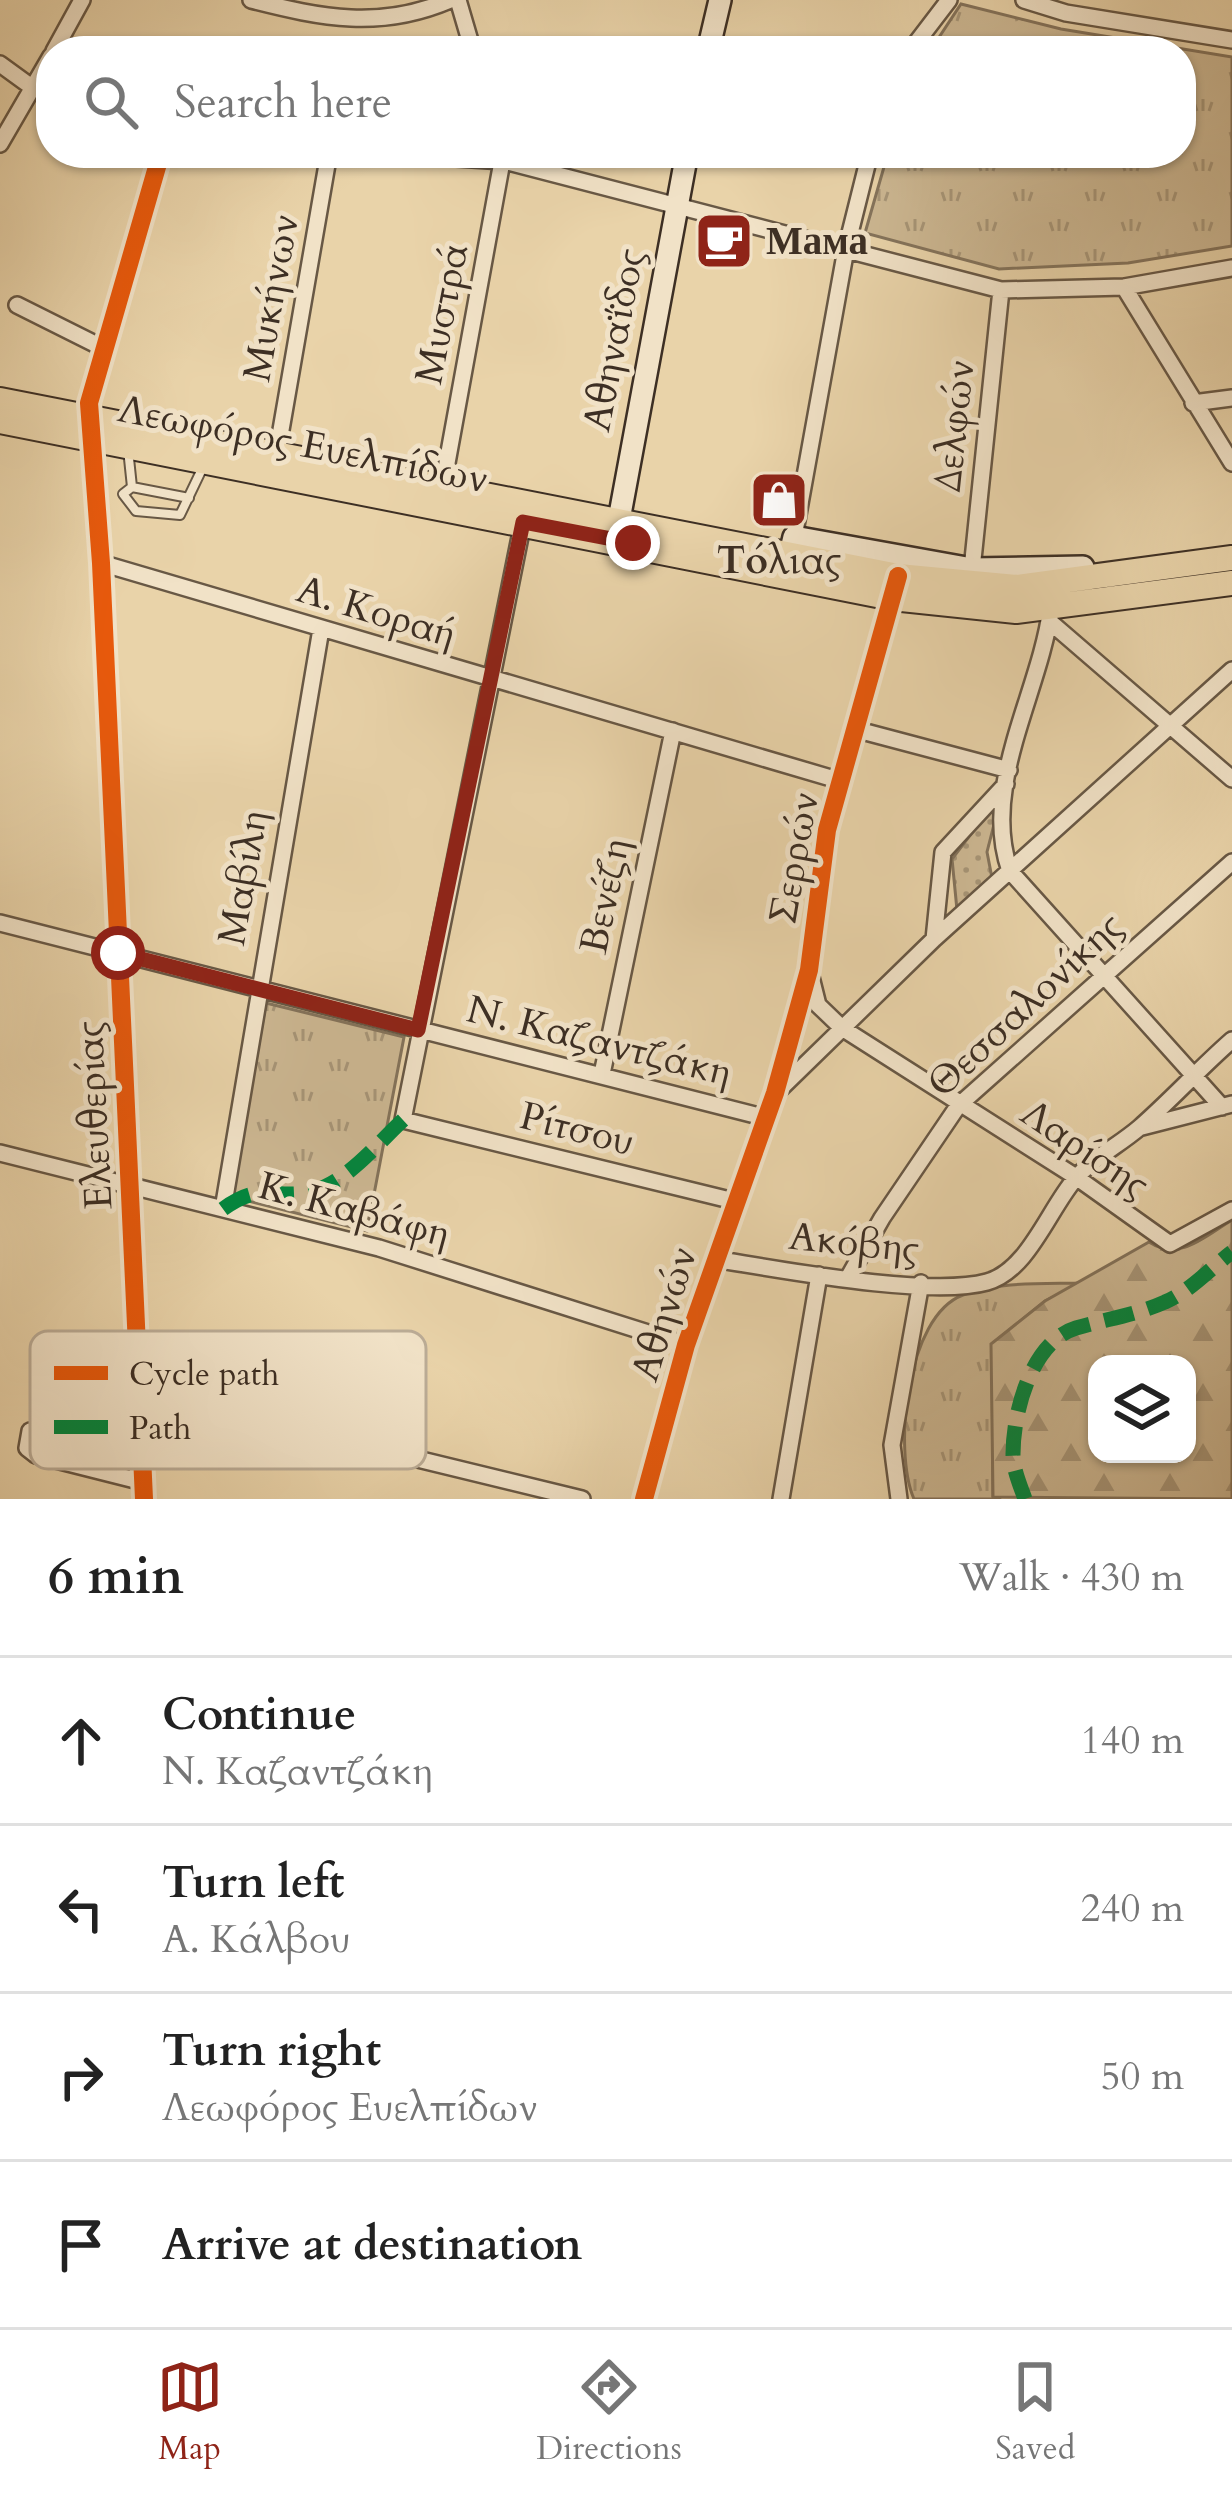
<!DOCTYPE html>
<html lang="en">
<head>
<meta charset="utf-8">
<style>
  :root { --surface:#fff; --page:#f2f2f2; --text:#222; --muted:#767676; --line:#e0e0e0; --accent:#8f2418 }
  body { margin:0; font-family:Cardo,serif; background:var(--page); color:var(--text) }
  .controls { position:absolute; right:36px; bottom:36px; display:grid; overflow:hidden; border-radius:24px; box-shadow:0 3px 9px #0004 }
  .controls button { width:108px; height:108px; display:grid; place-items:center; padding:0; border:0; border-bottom:3px solid var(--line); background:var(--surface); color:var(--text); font:60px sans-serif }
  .stop { position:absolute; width:36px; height:36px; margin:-27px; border:9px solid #8f2418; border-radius:50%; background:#fff }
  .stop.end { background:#8f2418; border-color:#fff; box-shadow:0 3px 12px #0008 }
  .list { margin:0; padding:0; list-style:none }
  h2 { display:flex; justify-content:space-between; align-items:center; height:156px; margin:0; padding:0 48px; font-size:51px }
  h2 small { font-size:39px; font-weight:400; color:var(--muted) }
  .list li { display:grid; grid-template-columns:78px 1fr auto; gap:36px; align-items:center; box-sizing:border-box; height:168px; padding:0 48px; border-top:3px solid var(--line) }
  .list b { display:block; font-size:45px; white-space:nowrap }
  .list p { margin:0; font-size:39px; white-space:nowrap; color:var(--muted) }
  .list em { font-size:39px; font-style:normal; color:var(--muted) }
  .icon { flex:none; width:66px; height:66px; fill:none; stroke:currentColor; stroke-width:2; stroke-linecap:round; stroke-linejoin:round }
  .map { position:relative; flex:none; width:1232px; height:1499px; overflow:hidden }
  .search { position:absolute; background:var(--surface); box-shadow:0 3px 9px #0004; left:36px; right:36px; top:36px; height:132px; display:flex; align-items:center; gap:30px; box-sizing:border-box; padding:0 42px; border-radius:48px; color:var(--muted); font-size:45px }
  .sheet { height:828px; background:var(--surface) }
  nav { display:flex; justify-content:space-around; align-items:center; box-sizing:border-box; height:168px; border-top:3px solid var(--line); background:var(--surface); font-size:33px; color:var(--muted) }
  nav a { display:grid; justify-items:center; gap:6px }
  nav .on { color:var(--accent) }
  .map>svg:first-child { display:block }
  .grass { fill:url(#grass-tufts); stroke:#84735b; stroke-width:3 }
  .forest { fill:url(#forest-firs); stroke:#84735b; stroke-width:3; fill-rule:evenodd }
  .park { fill:url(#park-dots); stroke:#84735b; stroke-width:3 }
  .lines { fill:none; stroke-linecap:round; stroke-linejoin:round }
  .lane-casing { stroke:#685845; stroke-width:12 }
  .street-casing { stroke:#685845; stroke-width:20 }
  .secondary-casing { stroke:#3d2f24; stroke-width:26 }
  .primary-casing { stroke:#3d2f24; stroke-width:28 }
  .lane { stroke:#f1e2c7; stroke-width:8 }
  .street { stroke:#f1e2c7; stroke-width:15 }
  .secondary { stroke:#f1e2c7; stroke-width:21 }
  .primary { stroke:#e9d3a9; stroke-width:24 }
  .quiet { stroke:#00873e; stroke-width:15; stroke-dasharray:30 15; stroke-linecap:butt }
  .cycleway-casing { stroke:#f1e2c7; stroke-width:26 }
  .cycleway { stroke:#e8590c; stroke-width:18 }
  .route { stroke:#8f2418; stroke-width:15 }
  .labels { text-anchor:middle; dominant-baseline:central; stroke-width:10; stroke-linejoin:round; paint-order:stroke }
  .poi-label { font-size:39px; font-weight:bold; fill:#3d2f24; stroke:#f1e2c7; text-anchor:start }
  .street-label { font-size:39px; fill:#3d2f24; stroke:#f1e2c7 }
  .key { fill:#f1e2c7; stroke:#bbac96; stroke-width:3 }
  .key-label { font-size:33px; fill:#3d2f24 }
</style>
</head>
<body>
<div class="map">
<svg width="1232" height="1499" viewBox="0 0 1232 1499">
  <defs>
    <pattern id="grass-tufts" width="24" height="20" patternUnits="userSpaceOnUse" patternTransform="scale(3)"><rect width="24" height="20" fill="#ccb792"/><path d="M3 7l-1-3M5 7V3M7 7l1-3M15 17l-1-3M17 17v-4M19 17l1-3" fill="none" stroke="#a79577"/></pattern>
    <pattern id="forest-firs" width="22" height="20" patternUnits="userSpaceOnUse" patternTransform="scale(3)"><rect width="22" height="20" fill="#ccb792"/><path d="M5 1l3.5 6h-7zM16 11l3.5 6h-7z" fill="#a79577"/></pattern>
    <pattern id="park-dots" width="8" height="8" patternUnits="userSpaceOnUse" patternTransform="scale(3)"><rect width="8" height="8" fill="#ccb792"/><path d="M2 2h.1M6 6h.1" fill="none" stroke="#a79577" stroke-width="1.8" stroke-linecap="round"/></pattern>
  </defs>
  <rect width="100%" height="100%" fill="#e9d3a9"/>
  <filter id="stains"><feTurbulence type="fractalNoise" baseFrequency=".00167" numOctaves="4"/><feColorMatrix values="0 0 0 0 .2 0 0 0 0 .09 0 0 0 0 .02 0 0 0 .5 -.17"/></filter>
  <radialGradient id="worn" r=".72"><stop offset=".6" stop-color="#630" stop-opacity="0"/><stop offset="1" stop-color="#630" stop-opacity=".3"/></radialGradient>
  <path class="grass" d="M 961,4 L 1061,29 L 1232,57 L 1232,246 L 1128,263 L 999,269 L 865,233 L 888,153 L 1181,153 L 1181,51 L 930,51 Z
    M 266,1003 L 404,1037 L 367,1231 L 232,1197 Z
    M 1083,1283 L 1045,1301 L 992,1344 L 993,1496 L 1001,1499 L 914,1499 C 893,1451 906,1316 963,1295 C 1000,1281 1044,1284 1083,1283 Z"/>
  <path class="forest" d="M 1232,1220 L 1232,1499 L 993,1497 L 991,1344 L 1045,1301 L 1149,1242 C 1180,1262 1205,1236 1232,1220 ZM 1097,1364 L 1187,1364 L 1187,1454 L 1097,1454 Z"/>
  <path class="park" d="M 1002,793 L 987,852 L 992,878 L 957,910 L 952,859 Z"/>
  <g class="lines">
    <g class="lane-casing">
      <path id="lane" d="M 128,449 L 132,487 L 123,494 L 136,511 L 180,515 L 202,469
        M 132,487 L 189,498"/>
    </g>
    <g class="street-casing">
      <path id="street" d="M 251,0 C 322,18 380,30 450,0
        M 458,0 L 473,51
        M 1024,0 L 1066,13 L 1232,40
        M 54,51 L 82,0
        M 910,51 L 949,0
        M 0,64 L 33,88 L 51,93
        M 0,144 L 51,56
        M 376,153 L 504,161 L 1001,290 L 1124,287 L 1232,268
        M 1124,287 L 1232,463
        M 17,305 L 101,347
        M 1193,403 L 1232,398
        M 277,453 L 329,153
        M 443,485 L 503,156
        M 523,522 L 403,1120 L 734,1201
        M 794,537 L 846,249 L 870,153
        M 101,563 L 841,781
        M 972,569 L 1001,290
        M 1051,608 C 1040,693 980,786 1010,871 L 1222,1107
        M 1049,621 L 1232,779
        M 858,730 L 1009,770
        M 0,923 L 763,1117
        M 934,939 L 943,852 L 1006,784
        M 810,973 L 818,1005 L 842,1028 L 1076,1177 L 1170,1244 L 1232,1210
        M 602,1074 L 673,731
        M 777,1092 L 934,939 L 1232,670
        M 1142,1127 L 1232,1104
        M 0,1153 L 379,1248 L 686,1345
        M 223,1209 L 321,629
        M 714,1259 C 778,1269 929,1298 987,1282 C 1028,1271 1049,1209 1075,1179 C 1092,1159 1119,1145 1139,1128 C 1171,1100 1200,1068 1232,1040
        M 848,1278 L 882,1218 L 958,1106 L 1232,862
        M 138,1391 L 582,1499
        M 53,1458 L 51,1442 L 30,1431 L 27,1448 L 36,1455 L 143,1482
        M 144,1499 L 101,563 L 89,403 L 161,153
        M 644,1499 L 686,1345 L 775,1093 L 809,970 L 827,830 L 894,590
        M 781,1499 L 819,1275
        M 899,1499 L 892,1445 L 921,1283"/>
    </g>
    <g class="secondary-casing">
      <path id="secondary" d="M 708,51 L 720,0
        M 616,536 L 687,153
        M 790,554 L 794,537 L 972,569 L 1083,567"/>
    </g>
    <g class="primary-casing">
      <path id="primary" d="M 0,400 L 898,576 L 1016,587 L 1232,558
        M 0,421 L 892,598 L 1016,611 L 1232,583"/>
    </g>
    <use href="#lane" class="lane"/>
    <use href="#street" class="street"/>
    <use href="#secondary" class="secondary"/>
    <use href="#primary" class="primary"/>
    <path class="quiet" d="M 223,1209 C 263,1180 274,1201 313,1191 C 347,1182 378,1143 403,1120
      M 1025,1499 C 1020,1485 1013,1469 1013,1454 C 1013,1413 1031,1342 1076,1328 C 1106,1319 1136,1315 1165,1302 C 1189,1292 1211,1268 1232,1252"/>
    <g class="cycleway-casing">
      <path id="cycleway" d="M 144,1499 L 101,563 L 89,403 L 161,153
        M 644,1499 L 686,1345 L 775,1093 L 809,970 L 827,830 L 898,576"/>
    </g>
    <use href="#cycleway" class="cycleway"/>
  </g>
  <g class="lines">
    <path class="route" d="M 118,953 L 418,1030 L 523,522 L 633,543"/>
  </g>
  <defs>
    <g id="cafe-square" transform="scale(3)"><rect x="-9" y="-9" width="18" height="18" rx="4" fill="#8f2418" stroke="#f1e2c7"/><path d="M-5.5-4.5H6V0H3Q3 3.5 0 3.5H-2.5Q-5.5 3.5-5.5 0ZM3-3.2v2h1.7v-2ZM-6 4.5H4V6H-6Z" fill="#fff"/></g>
    <g id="shop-square" transform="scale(3)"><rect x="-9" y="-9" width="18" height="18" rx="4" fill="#8f2418" stroke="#f1e2c7"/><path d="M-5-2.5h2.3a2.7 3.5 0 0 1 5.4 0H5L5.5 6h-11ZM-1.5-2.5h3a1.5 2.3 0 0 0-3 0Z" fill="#fff"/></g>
  </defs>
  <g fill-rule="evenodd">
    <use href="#cafe-square" x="724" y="241"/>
    <use href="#shop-square" x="779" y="500"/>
  </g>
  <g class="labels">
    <g class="poi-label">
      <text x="766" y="241">Мама</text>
      <text x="779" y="560" text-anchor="middle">Τόλιας</text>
    </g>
    <g class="street-label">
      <text transform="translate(271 298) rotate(-80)">Μυκήνων</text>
      <text transform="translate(442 313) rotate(-79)">Μυστρά</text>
      <text transform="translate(614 340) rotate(-79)">Αθηναΐδος</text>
      <text transform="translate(954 426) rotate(-84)">Δελφών</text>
      <text transform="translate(303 444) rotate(11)">Λεωφόρος Ευελπίδων</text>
      <text transform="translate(377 612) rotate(17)">Α. Κοραή</text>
      <text transform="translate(794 858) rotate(-80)">Σερρών</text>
      <text transform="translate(243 878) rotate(-80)">Μαβίλη</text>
      <text transform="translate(605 896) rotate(-78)">Βενέζη</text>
      <text transform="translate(1025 1005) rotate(-43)">Θεσσαλονίκης</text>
      <text transform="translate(599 1041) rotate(14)">Ν. Καζαντζάκη</text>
      <text transform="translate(94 1115) rotate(-93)">Ελευθερίας</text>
      <text transform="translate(577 1129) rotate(14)">Ρίτσου</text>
      <text transform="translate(1085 1149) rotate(34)">Λαρίσης</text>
      <text transform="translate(354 1210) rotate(15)">Κ. Καβάφη</text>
      <text transform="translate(854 1243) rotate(6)">Ακόβης</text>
      <text transform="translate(664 1314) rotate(-73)">Αθηνών</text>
    </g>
  </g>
  <rect x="30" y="1331" width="396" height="138" rx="18" class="key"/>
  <rect x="54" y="1366" width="54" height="14" fill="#e8590c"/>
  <rect x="54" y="1420" width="54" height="14" fill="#00873e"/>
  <g class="key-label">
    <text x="129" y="1385">Cycle path</text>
    <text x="129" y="1439">Path</text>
  </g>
  <rect width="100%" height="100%" filter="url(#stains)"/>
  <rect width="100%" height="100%" fill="url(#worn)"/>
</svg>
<div class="controls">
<button><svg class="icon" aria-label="layers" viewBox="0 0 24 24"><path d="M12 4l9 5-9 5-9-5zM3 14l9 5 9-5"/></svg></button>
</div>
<div class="stop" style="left:118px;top:953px"></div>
<div class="stop end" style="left:633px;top:543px"></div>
<div class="search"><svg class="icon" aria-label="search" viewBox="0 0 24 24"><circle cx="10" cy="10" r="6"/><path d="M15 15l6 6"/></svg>Search here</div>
</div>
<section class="sheet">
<h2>6 min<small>Walk · 430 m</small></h2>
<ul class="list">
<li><svg class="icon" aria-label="ahead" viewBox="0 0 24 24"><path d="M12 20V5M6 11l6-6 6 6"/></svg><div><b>Continue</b><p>Ν. Καζαντζάκη</p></div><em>140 m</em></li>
<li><svg class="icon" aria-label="left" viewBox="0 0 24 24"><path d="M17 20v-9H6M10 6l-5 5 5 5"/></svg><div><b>Turn left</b><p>A. Κάλβου</p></div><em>240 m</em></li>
<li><svg class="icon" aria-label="right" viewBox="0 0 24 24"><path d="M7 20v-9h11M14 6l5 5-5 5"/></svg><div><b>Turn right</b><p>Λεωφόρος Ευελπίδων</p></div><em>50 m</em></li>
<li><svg class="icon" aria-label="arrive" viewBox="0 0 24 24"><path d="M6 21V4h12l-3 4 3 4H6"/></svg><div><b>Arrive at destination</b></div></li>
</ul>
</section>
<nav>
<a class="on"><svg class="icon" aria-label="map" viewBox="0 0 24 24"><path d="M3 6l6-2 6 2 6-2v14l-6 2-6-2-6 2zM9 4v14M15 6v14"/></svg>Map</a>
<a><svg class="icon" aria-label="directions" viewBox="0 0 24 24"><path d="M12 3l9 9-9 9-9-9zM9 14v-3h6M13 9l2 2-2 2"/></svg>Directions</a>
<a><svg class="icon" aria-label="saved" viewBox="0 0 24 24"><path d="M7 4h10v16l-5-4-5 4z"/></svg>Saved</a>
</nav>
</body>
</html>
